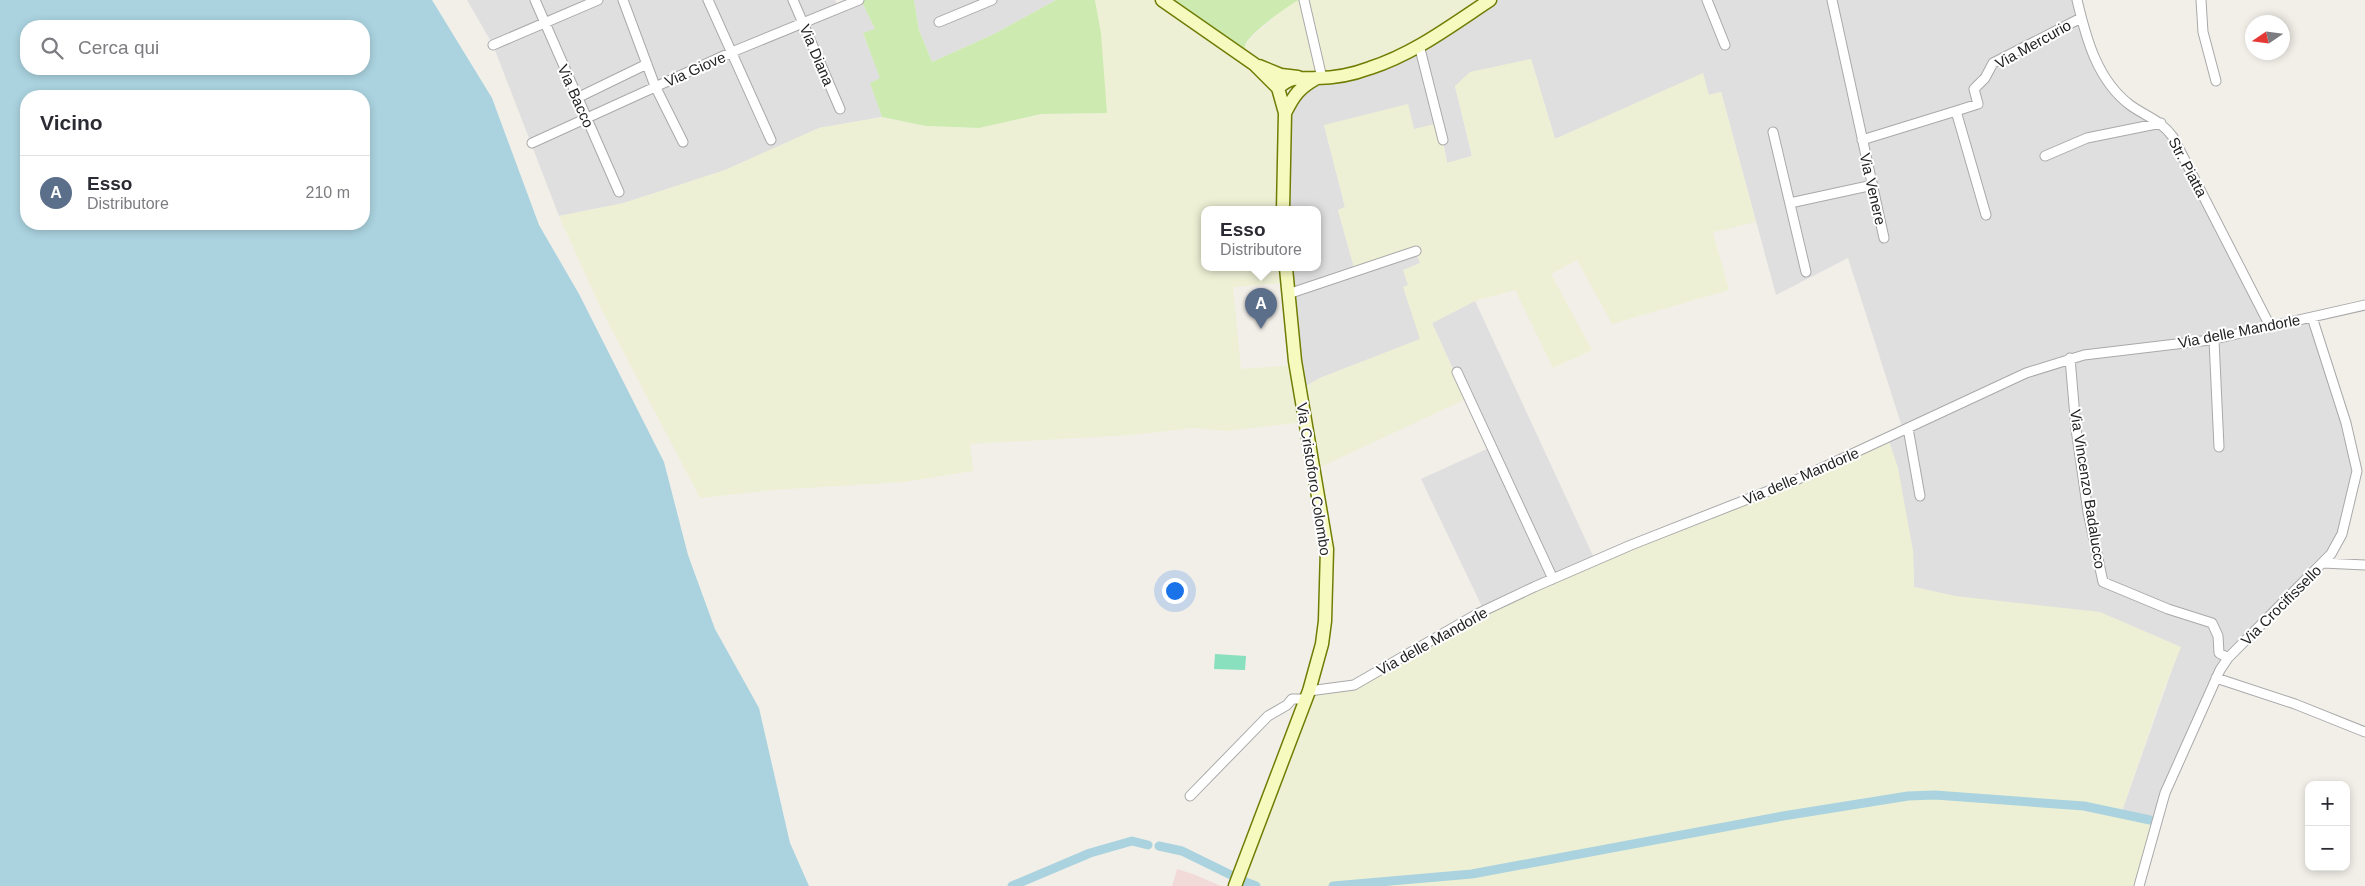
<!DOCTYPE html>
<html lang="it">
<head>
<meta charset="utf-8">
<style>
  :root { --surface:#fff; --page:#f2f2f3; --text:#2b2b33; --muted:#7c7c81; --line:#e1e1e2; --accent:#d40000 }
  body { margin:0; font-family:Helvetica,sans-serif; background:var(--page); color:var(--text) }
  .controls { position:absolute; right:15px; bottom:15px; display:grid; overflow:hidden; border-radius:10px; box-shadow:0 2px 8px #0003 }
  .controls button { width:45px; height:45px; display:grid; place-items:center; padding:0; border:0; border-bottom:1px solid var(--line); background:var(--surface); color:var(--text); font:25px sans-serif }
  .compass { position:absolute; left:2245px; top:15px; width:45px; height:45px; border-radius:50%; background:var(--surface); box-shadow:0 2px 8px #0003; rotate:257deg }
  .you { position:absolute; left:1174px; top:590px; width:18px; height:18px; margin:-12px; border:4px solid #fff; border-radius:50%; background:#1a73e8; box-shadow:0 0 0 8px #1a73e833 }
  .badge { display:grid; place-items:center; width:32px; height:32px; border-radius:50%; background:var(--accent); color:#fff; font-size:16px; font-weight:700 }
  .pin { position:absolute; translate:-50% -41px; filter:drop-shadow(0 1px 2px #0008) }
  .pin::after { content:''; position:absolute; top:26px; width:18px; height:15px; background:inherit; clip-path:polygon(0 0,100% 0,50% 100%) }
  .popup { position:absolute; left:1201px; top:206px; width:120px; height:65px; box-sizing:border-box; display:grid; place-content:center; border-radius:10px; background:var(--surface); filter:drop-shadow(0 1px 4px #0005); font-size:16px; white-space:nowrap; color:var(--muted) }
  .popup b { font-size:19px; color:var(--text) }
  .popup::after { content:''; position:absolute; left:50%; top:100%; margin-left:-10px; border:10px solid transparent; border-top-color:var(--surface) }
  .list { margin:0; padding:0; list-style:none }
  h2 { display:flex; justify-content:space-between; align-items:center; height:65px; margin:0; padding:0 20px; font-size:21px }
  h2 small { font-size:16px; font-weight:400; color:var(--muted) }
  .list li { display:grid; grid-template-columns:32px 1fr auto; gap:15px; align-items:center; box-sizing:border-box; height:75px; padding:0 20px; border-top:1px solid var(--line) }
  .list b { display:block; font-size:19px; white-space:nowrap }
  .list p { margin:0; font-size:16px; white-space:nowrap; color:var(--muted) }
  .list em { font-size:16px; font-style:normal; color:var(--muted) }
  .icon { flex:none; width:28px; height:28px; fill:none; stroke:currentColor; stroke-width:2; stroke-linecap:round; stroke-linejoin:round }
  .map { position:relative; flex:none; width:2365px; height:886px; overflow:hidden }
  .search { position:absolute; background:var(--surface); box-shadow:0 2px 8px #0003; left:20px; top:20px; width:350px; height:55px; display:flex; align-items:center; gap:12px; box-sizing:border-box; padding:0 18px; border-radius:20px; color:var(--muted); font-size:19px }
  .panel { position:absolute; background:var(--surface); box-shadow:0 2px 8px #0003; left:20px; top:90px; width:350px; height:140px; border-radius:20px }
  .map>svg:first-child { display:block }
  .residential { fill:#e0dfdf }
  .commercial { fill:#f2dad9 }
  .farmland { fill:#eef0d5 }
  .grass { fill:#cdebb0 }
  .pitch { fill:#88e0be }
  .water { fill:#aad3df; fill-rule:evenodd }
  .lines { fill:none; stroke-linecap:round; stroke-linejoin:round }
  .canal { stroke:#aad3df; stroke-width:9 }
  .street-casing { stroke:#a9a9a9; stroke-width:11 }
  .secondary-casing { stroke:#707d05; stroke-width:15 }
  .street { stroke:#fff; stroke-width:9 }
  .secondary { stroke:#f7fabf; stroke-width:12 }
  .labels { text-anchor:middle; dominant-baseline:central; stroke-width:4; stroke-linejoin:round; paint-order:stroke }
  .street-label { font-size:15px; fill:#222; stroke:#fff }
</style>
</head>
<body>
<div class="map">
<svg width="2365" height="886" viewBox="0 0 2365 886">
  <rect width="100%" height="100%" fill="#f2efe9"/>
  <path class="residential" d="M 467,0 L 835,0 L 839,9 L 861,0 L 875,29 L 863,34 L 881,78 L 871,84 L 882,117 L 819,128 L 726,170 L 624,203 L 559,216 L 493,45 Z
    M 914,0 L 1056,0 L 994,34 L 932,62 L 919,30 Z
    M 1490,0 L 2077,0 L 2079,11 L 2113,89 L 2165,125 L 2270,326 L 2312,317 L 2357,471 L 2351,501 L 2331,554 L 2228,658 L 2157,821 L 2122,811 L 2180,647 L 1914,587 L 1913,551 L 1888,438 L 1903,430 L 1848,258 L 1776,295 L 1721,92 L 1582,127 L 1555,139 L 1531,59 L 1455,86 L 1472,156 L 1447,163 L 1443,140 L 1414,129 L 1324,125 L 1345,207 L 1338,210 L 1355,271 L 1416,251 L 1420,263 L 1408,285 L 1404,287 L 1421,339 L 1320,378 L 1300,390 L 1286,268 L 1317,268 L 1317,210 L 1283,210 L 1285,113 L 1293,97 Z
    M 1475,301 L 1595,560 L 1484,611 L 1421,479 L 1489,448 L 1432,323 Z"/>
  <path class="commercial" d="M 1177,869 L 1193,874 L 1221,886 L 1172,886 Z"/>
  <path class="farmland" d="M 1095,0 L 1162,0 L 1245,53 L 1245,45 L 1250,39 L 1284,8 L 1299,0 L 1490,0 L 1368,69 L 1281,75 L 1283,210 L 1205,210 L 1205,268 L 1286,268 L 1287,283 L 1233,287 L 1241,369 L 1295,365 L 1300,389 L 1320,378 L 1420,339 L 1403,287 L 1408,285 L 1403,270 L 1420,263 L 1416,251 L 1355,271 L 1338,210 L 1345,207 L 1324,125 L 1408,104 L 1414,129 L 1439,123 L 1447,163 L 1472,156 L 1455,86 L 1470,72 L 1531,59 L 1555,139 L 1703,73 L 1709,95 L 1721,92 L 1756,222 L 1713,232 L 1729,290 L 1612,324 L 1577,260 L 1551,274 L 1592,350 L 1553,368 L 1515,290 L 1475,301 L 1432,323 L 1466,399 L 1314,470 L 1305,422 L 1227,431 L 1193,428 L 1132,435 L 970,444 L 973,471 L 904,482 L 774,490 L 700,498 L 601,309 L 559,216 L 624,203 L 725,170 L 819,128 L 882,117 L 926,126 L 979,128 L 1041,114 L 1106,113 L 1101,33 Z
    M 1888,438 L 1898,468 L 1913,551 L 1914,587 L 1955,596 L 2100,612 L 2181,647 L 2164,689 L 2122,811 L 2157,821 L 2139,886 L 1236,886 L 1309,691 L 1354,685 L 1477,614 Z"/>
  <path class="grass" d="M 861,0 L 914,0 L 919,30 L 932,62 L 994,34 L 1056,0 L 1095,0 L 1101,33 L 1107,113 L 1041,114 L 979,128 L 926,126 L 882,117 L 870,83 L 880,78 L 863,33 L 875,29 Z
    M 1162,0 L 1299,0 C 1288,5 1249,34 1245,45 C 1245,46 1245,52 1245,53 Z"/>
  <path class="pitch" d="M 1215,654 L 1246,656 L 1245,670 L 1214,669 Z"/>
  <path class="water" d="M 0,0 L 432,0 L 492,98 L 539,225 L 579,294 L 664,462 L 688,555 L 715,629 L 759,708 L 790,843 L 809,886 L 0,886 ZM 26,26 L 364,26 L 364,69 L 26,69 ZM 364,96 L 364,224 L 26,224 L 26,96 Z"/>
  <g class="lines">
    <path class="canal" d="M 1159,846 L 1182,851 L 1233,876
      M 1243,881 L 1256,886
      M 1012,886 L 1090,853 L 1132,841 L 1148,845
      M 1333,886 L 1472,874 L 1783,816 L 1908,796 L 1935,795 L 2084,806 L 2150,820"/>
    <g class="street-casing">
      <path id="street" d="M 535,0 L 619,192
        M 623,0 L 655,86 L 683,142
        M 708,0 L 771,140
        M 793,0 L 840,109
        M 1304,0 L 1322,78
        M 1707,0 L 1725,45
        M 1832,0 L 1884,238
        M 2077,0 C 2086,38 2097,80 2130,105 C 2145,116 2161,120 2173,137 L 2270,326
        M 2201,0 L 2203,32 L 2216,81
        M 939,22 L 992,0
        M 493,45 L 598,0
        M 1419,45 L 1443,140
        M 577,98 L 647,64
        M 1956,111 L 1978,104 L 1974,89 L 1985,78 L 1993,63 L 2081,18
        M 1773,132 L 1806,272
        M 1862,140 L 1956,111 L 1986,215
        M 532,143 L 732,52 L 859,0
        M 2045,156 L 2087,138 L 2161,123
        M 1790,203 L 1873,185
        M 1288,294 L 1416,251
        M 2214,340 L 2219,447
        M 2070,358 L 2076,429 L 2088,512 L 2103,582 L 2168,609 L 2212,623 L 2218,636 L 2219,653 L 2228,658
        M 1457,372 L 1553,579
        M 1908,428 L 1920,496
        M 2323,563 L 2365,565
        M 2216,678 L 2295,704 L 2365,732
        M 1309,691 L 1354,685 L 1477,614 L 1534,587 L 1631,545 L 1796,480 L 2026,373 L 2084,355 L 2210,340 L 2365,305
        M 1190,796 L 1268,716 L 1287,705 L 1292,699 L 1306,699
        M 2139,886 L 2165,793 L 2220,670 L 2228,658 L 2331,554 L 2342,534 L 2357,471 L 2346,423 L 2312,317"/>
    </g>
    <g class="secondary-casing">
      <path id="secondary" d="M 1162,0 L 1254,64 L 1278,88 L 1285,113 L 1283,210
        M 1259,66 L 1281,75 L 1298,77
        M 1278,88 C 1293,75 1298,79 1317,78 C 1333,78 1354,74 1370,68 C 1414,54 1452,25 1490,0
        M 1285,113 C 1294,95 1299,88 1317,78
        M 1235,886 L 1309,691 L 1322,644 L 1325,621 L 1327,549 L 1295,361 L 1286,268"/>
    </g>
    <use href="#street" class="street"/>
    <use href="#secondary" class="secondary"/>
  </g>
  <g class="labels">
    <g class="street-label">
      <text transform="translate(2033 44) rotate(-29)">Via Mercurio</text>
      <text transform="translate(817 55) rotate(67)">Via Diana</text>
      <text transform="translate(695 69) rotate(-24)">Via Giove</text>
      <text transform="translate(576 96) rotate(66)">Via Bacco</text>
      <text transform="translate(2188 167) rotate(62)">Str. Piatta</text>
      <text transform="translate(1873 189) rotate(77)">Via Venere</text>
      <text transform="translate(2239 331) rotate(-11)">Via delle Mandorle</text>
      <text transform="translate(1801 476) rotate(-23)">Via delle Mandorle</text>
      <text transform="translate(1314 479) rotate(81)">Via Cristoforo Colombo</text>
      <text transform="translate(2088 489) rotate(81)">Via Vincenzo Badalucco</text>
      <text transform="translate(2281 605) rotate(-45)">Via Crocifissello</text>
      <text transform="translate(1432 641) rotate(-29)">Via delle Mandorle</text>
    </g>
  </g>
</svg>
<div class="controls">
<button>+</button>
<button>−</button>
</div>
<svg class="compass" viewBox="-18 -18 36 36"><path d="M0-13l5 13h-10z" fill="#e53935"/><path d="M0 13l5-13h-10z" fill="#7c7c81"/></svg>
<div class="you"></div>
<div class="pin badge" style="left:1261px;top:329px;background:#5c6f8a">A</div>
<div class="popup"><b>Esso</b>Distributore</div>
<div class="search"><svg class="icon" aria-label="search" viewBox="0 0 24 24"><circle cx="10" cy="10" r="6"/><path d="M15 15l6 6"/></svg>Cerca qui</div>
<section class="panel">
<h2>Vicino<small></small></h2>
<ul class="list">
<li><span class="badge" style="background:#5c6f8a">A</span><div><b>Esso</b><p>Distributore</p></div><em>210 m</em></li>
</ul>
</section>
</div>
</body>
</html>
